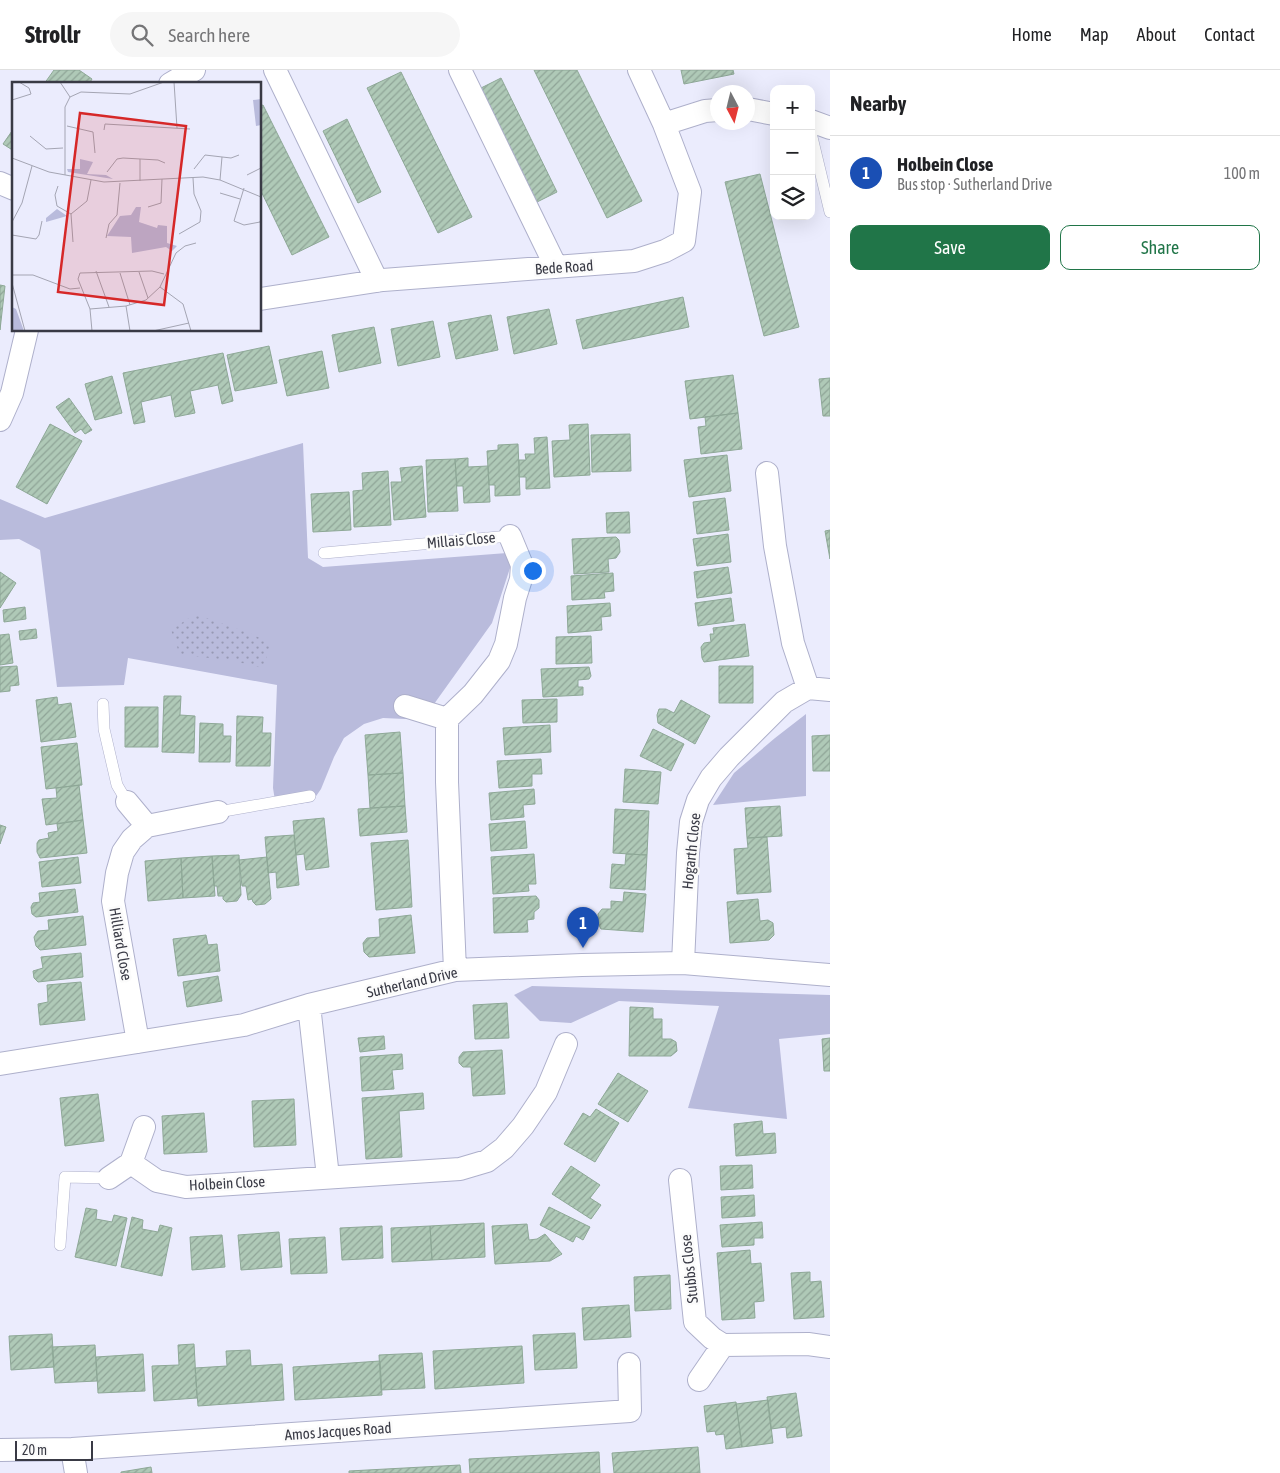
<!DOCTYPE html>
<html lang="en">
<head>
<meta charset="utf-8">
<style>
  :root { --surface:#fff; --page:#f6f6f6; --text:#202124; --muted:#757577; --line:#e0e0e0; --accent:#207548 }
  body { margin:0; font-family:"Asap Condensed",sans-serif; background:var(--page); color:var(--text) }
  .controls { position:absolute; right:15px; top:15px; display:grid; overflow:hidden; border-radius:10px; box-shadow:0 5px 20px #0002 }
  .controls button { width:45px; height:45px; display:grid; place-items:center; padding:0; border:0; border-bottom:1px solid var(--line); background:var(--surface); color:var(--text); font:25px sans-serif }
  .compass { position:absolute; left:710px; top:15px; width:45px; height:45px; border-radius:50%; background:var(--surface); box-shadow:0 5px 20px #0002; rotate:173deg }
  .scale { position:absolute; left:15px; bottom:12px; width:78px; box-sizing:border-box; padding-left:5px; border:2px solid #393a45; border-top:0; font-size:14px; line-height:18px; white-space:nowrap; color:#393a45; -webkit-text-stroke:4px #fbfbfb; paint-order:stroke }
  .you { position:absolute; left:532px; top:500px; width:18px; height:18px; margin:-12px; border:4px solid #fff; border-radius:50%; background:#1a73e8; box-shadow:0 0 0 8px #1a73e833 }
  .badge { display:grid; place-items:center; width:32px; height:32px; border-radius:50%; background:var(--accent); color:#fff; font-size:16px; font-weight:700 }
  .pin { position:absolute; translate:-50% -41px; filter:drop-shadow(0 1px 2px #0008) }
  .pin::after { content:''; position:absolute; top:26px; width:18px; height:15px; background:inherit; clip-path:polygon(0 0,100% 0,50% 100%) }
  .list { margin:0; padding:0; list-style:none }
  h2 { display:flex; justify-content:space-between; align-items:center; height:65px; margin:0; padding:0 20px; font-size:21px }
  h2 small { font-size:16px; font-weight:400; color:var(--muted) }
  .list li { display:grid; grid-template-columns:32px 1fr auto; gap:15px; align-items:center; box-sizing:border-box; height:75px; padding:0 20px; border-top:1px solid var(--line) }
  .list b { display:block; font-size:19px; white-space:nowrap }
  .list p { margin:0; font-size:16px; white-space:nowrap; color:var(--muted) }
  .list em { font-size:16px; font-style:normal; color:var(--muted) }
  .actions { display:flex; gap:10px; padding:15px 20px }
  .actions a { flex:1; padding:11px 0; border:1px solid var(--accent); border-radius:10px; text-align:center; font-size:18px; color:var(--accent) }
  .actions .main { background:var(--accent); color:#fff }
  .icon { flex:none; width:28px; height:28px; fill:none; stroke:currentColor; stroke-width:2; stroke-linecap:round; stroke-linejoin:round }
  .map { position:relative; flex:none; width:830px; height:1403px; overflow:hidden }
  header { display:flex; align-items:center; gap:30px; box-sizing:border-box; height:70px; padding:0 25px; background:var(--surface); border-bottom:1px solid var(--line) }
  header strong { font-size:24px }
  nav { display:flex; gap:28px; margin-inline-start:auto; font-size:18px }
  .search { width:350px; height:45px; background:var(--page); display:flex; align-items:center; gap:12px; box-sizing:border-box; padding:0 18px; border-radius:28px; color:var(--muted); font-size:19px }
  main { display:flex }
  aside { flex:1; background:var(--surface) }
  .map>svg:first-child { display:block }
  .green { fill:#b9bbdc }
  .park { fill:url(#park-dots) }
  .building { fill:url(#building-hatch); stroke:#8ea897 }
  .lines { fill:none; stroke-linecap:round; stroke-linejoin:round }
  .lane-casing { stroke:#aeb0cb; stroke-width:12 }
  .street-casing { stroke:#aeb0cb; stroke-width:24 }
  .lane { stroke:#fff; stroke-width:11 }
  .street { stroke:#fff; stroke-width:22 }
  .labels { text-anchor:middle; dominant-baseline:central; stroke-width:5; stroke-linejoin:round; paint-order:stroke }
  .street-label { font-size:15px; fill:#393a45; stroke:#fbfbfb }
  .inset-road { fill:none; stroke:#a4a5b3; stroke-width:1 }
  .view { fill:#d62828; fill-opacity:0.15; stroke:#d62828; stroke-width:2.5 }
  .inset-edge { fill:none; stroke:#393a45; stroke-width:2.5 }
</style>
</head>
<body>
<header>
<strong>Strollr</strong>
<div class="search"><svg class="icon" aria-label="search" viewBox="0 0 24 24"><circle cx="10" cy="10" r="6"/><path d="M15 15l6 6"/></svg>Search here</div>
<nav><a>Home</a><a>Map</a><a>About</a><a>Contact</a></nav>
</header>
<main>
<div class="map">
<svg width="830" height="1403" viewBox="0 0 830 1403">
  <defs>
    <pattern id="park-dots" width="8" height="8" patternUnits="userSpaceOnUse" patternTransform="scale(1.25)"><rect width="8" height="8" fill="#b9bbdc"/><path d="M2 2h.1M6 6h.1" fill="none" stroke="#9799b4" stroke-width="1.8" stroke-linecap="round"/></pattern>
    <pattern id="building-hatch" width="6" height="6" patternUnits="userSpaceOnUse" patternTransform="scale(1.25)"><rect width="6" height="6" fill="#afc9b7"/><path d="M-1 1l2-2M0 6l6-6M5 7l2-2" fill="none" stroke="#8fa497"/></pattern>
  </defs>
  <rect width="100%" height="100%" fill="#ebecfd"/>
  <path class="green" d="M 303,373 L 308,488 L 323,497 L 507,483 L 511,495 L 492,553 L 424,648 L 405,649 L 383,648 L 364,654 L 344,668 L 334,687 L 321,719 L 312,732 L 276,737 L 273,718 L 277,615 L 128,588 L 124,615 L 57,617 L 40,480 L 19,469 L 0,470 L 0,429 L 45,448 Z
    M 806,644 L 806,726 L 713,735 L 734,703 L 775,668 Z
    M 532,916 L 830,925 L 830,964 L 779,969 L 787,1049 L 688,1038 L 719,936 L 619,931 L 571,953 L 540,951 L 514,925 Z"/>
  <path class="park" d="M 195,544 L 252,564 L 271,574 L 263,598 L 229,590 L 180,585 L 171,560 Z"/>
  <path class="building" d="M 54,0 L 79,0 L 92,9 L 89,14 L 44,14 Z
    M 534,0 L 577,0 L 642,131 L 607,148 Z
    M 681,0 L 733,0 L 734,4 L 684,14 Z
    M 401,2 L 472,147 L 438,163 L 367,18 Z
    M 501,8 L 557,122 L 535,133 L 479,19 Z
    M 263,35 L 329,167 L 292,185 L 260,119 L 260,36 Z
    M 347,49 L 381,122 L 358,133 L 323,61 Z
    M 14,58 L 14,81 L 3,74 Z
    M 760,104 L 799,257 L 764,266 L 725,112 Z
    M 0,215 L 5,216 L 0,260 Z
    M 683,227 L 689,257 L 583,279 L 576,250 Z
    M 549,239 L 557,274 L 514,284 L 507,247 Z
    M 491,245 L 498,280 L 456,289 L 448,253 Z
    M 433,251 L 440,287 L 398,296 L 391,259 Z
    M 374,257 L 381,293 L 339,302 L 332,265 Z
    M 269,276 L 277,313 L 235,321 L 227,285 Z
    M 322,281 L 329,318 L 287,326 L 279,290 Z
    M 223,283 L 233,331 L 222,334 L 218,315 L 190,321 L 195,343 L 175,347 L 171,325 L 141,332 L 145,352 L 134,354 L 123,303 Z
    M 733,305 L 738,343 L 690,349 L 685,311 Z
    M 112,306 L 122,343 L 95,350 L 85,314 Z
    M 830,308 L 830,346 L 823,346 L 819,309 Z
    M 69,328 L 92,360 L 85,364 L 81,359 L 75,363 L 56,337 Z
    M 738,343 L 742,379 L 701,384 L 698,357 L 706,356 L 705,347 Z
    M 50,354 L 82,371 L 47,434 L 16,417 Z
    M 588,354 L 590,405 L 554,407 L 552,371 L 570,370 L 569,355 Z
    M 630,364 L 631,401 L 592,402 L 591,365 Z
    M 547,367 L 550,418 L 526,419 L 526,407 L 519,407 L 519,390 L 526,390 L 525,384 L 535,384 L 534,368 Z
    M 518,374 L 520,425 L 495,426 L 495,415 L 489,415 L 487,381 L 498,380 L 498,375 Z
    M 727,385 L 731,421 L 689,427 L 684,390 Z
    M 468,388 L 468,397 L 488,396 L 490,432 L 464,433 L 463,416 L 457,416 L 455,389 Z
    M 455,389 L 458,441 L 428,442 L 426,390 Z
    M 422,396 L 426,447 L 394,450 L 391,412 L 402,412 L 400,398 Z
    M 388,401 L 391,455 L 354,457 L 353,421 L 363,420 L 362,403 Z
    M 349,422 L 351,460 L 313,462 L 311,424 Z
    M 725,428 L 729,460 L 697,464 L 693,432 Z
    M 629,442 L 630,463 L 607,463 L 606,443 Z
    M 830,460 L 830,489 L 825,461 Z
    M 728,464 L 731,492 L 697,496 L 693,469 Z
    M 616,467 L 619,470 L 620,482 L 616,488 L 608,489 L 609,502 L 574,504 L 572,469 Z
    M 728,497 L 732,523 L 697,528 L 694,502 Z
    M 0,502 L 16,513 L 0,538 Z
    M 613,503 L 614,521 L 604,522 L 605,528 L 572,530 L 571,506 Z
    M 731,528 L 734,551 L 698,556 L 695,533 Z
    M 610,533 L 611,546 L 601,547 L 602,560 L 568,563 L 567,536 Z
    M 25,537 L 26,549 L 4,552 L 3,540 Z
    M 745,554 L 749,586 L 704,592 L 702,588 L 701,577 L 704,573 L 711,572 L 710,564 L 714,564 L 713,558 Z
    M 36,559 L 37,568 L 20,570 L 19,561 Z
    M 9,564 L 13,593 L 0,595 L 0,565 Z
    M 591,566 L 592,593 L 556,594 L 556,567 Z
    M 17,596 L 19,615 L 10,616 L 10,621 L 0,622 L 0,597 Z
    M 719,596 L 753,596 L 753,633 L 719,633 Z
    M 589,597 L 591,606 L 589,609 L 578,610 L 578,617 L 583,617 L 583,625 L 543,627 L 541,599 Z
    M 164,626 L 181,626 L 180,645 L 195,646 L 194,683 L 162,682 Z
    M 57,627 L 58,635 L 71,633 L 76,667 L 41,672 L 36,630 Z
    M 557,629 L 557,652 L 523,653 L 522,630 Z
    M 681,630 L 710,646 L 695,674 L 658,653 L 657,645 L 659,639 L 666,639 L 674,643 Z
    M 125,637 L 158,637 L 158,677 L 125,677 Z
    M 237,646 L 263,647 L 262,663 L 271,663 L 270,696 L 236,696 Z
    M 200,653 L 223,654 L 223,666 L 231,666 L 230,692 L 199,692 Z
    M 550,655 L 551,682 L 505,685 L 503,658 Z
    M 653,659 L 684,674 L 671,701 L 640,686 Z
    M 400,662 L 403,703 L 368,705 L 365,665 Z
    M 830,665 L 830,701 L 813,701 L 812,666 Z
    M 77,673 L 82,715 L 46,719 L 41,677 Z
    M 541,689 L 542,704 L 532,704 L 532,716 L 499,718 L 497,691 Z
    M 625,699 L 661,702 L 658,734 L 623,732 Z
    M 403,703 L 405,736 L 370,738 L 368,705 Z
    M 79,715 L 83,750 L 46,755 L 42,729 L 57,728 L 56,718 Z
    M 534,719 L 535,734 L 523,735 L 524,747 L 491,750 L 489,723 Z
    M 405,736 L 407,762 L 360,766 L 358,739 Z
    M 780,736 L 782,766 L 747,768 L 745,738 Z
    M 615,739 L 649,741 L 647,785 L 613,783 Z
    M 324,748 L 329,797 L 306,800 L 304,784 L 296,785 L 293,751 Z
    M 83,750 L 87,783 L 40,788 L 37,782 L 37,773 L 39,770 L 49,768 L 48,763 L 58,761 L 57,754 Z
    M 525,751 L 527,778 L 491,781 L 489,754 Z
    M 0,755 L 6,757 L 0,774 Z
    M 294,765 L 299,815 L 277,818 L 276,802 L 268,803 L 265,767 Z
    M 767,767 L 771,822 L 737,824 L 734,779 L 748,778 L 747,768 Z
    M 408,770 L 412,837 L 376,840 L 371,773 Z
    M 534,784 L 536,814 L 528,814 L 529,821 L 493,824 L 491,787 Z
    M 626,784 L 647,785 L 645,820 L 610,818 L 612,794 L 625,795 Z
    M 239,785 L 241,825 L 237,831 L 226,832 L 223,829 L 223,826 L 218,826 L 217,816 L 214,816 L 212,786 Z
    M 212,786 L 215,826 L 183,828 L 181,788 Z
    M 78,787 L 81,813 L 42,817 L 39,792 Z
    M 267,787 L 271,829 L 265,834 L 256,835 L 253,832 L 252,829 L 248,830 L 246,816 L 242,816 L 239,790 Z
    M 181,788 L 183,828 L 148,831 L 145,791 Z
    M 75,819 L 78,842 L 36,847 L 32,844 L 31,837 L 33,833 L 40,832 L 39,823 Z
    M 624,822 L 646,824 L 643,862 L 601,859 L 598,853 L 598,844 L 602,839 L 611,839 L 611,831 L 623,832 Z
    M 536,826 L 539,830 L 539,838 L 534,842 L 534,849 L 527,850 L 528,862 L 494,863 L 493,828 Z
    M 758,829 L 760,851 L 768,850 L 773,853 L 774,865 L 769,870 L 730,873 L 727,832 Z
    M 411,845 L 415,883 L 369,887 L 364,882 L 363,873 L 367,868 L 380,867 L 379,849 Z
    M 83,846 L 86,875 L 40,880 L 36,876 L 34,867 L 38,861 L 49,860 L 48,850 Z
    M 206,865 L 208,875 L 217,874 L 220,901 L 178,906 L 173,869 Z
    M 81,883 L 83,907 L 38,912 L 34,908 L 33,901 L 43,898 L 41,887 Z
    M 218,906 L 222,931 L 187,937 L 183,912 Z
    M 81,912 L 85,950 L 40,955 L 38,934 L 48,932 L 47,915 Z
    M 507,933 L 509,968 L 475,969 L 473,935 Z
    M 630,937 L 653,938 L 653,949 L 662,949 L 662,969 L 671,969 L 676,972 L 677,981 L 671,986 L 629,986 Z
    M 384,966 L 385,979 L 360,982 L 358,968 Z
    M 830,968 L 830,1001 L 824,1001 L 822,969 Z
    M 502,980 L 505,1024 L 473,1026 L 471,997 L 463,997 L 459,993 L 459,987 L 463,982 Z
    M 402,984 L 403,999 L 392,1000 L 394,1019 L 362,1021 L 360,987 Z
    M 618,1003 L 648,1021 L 628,1052 L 598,1034 Z
    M 423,1023 L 424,1039 L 399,1041 L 402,1087 L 366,1089 L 362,1028 Z
    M 98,1024 L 104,1071 L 65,1076 L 60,1028 Z
    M 294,1029 L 296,1075 L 254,1077 L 252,1031 Z
    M 596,1039 L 619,1053 L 595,1092 L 564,1074 L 583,1043 L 590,1047 Z
    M 204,1043 L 207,1082 L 164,1084 L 162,1046 Z
    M 762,1051 L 763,1064 L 775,1063 L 776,1083 L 736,1086 L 734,1054 Z
    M 752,1095 L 753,1118 L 721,1120 L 720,1096 Z
    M 571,1096 L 600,1115 L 590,1128 L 601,1135 L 591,1149 L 552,1124 Z
    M 754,1125 L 755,1146 L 722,1148 L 721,1127 Z
    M 549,1137 L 590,1157 L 583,1170 L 576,1166 L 573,1172 L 540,1155 Z
    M 86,1138 L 97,1140 L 96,1149 L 112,1152 L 114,1145 L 127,1148 L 116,1196 L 75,1187 Z
    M 132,1147 L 143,1150 L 142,1159 L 158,1162 L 160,1155 L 172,1158 L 162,1206 L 121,1197 Z
    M 762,1152 L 763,1168 L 754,1168 L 754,1175 L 722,1177 L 720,1155 Z
    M 484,1153 L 485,1187 L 432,1190 L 430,1156 Z
    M 527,1154 L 529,1170 L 537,1169 L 545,1164 L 562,1184 L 550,1191 L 495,1194 L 492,1156 Z
    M 382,1156 L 383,1188 L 342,1190 L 340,1158 Z
    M 430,1156 L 432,1190 L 392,1192 L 391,1158 Z
    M 279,1162 L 282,1197 L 241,1200 L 238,1165 Z
    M 222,1165 L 225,1197 L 192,1200 L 190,1167 Z
    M 325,1167 L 327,1203 L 291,1204 L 289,1169 Z
    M 750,1180 L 751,1194 L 761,1193 L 764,1231 L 754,1232 L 755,1248 L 722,1250 L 717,1183 Z
    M 810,1202 L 810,1212 L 821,1211 L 824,1247 L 794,1249 L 791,1203 Z
    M 670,1205 L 671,1239 L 635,1241 L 634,1207 Z
    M 629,1235 L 631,1267 L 584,1270 L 582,1238 Z
    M 575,1263 L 577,1298 L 535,1300 L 533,1265 Z
    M 52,1264 L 54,1297 L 11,1300 L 9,1266 Z
    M 194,1274 L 197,1328 L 154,1331 L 152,1296 L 179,1295 L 178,1275 Z
    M 95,1275 L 97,1311 L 55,1313 L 52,1277 Z
    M 522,1276 L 524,1313 L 435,1319 L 433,1281 Z
    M 250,1280 L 251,1296 L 282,1294 L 284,1330 L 198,1336 L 195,1298 L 227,1296 L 226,1281 Z
    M 422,1283 L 425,1318 L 381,1320 L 379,1285 Z
    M 143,1284 L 145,1321 L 98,1323 L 96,1287 Z
    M 380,1291 L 382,1325 L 295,1330 L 293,1297 Z
    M 796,1323 L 802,1366 L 787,1368 L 786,1357 L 771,1359 L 767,1327 Z
    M 768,1330 L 773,1373 L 742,1377 L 736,1334 Z
    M 736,1332 L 742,1377 L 726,1379 L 724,1364 L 716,1365 L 715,1361 L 707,1362 L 704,1336 Z
    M 698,1377 L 700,1403 L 614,1403 L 612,1383 Z
    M 599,1382 L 600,1403 L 470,1403 L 469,1389 Z
    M 460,1395 L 461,1403 L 349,1403 L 349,1401 Z
    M 151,1397 L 152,1403 L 121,1403 L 121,1402 Z"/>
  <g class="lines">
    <g class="lane-casing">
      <path id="lane" d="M 811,63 L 830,142
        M 324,483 L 510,466
        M 103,634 L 104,659 L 117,715 L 127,732
        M 218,742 L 310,726
        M 60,1175 L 65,1107 L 109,1108"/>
    </g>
    <g class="street-casing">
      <path id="street" d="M 275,0 L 377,211
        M 460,0 L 556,197
        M 170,14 L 194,0
        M 748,39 L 774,44
        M 811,51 L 830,58
        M 664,54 L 705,41 L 718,40
        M 0,113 L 14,119
        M 260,229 L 383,210 L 634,191 L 665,181 L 684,171 L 690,122 L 664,54 L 639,0
        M 0,350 L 12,323 L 27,260
        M 767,403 L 775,476 L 793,573 L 808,618
        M 405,636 L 447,649
        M 127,732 L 147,756
        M 683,893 L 688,783 L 691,752 L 698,730 L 711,708 L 729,687 L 784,632 L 808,618 L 830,620
        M 455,900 L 447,712 L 447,649 L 473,624 L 499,591 L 506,574 L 515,528 L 521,509 L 522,495 L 510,466
        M 309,935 L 328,1107
        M 138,972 L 113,831 L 117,803 L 123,782 L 132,769 L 147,756 L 218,742
        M 0,994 L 244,955 L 309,935 L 455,900 L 582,895 L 683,893 L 830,905
        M 131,1093 L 157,1111 L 186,1117 L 460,1099 L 487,1091 L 504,1078 L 523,1056 L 546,1022 L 566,974
        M 109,1108 L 131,1093 L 144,1057
        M 680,1110 L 695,1252 L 712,1268 L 723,1275 L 808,1274 L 830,1277
        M 699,1310 L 723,1275
        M 72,1379 L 76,1403
        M 0,1380 L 72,1379 L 630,1341 L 629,1294"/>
    </g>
    <use href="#lane" class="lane"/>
    <use href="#street" class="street"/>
  </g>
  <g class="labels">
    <g class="street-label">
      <text transform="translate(564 197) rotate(-4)">Bede Road</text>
      <text transform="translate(461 470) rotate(-5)">Millais Close</text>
      <text transform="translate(691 781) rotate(-84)">Hogarth Close</text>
      <text transform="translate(121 874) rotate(80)">Hilliard Close</text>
      <text transform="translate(412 912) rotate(-13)">Sutherland Drive</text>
      <text transform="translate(227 1113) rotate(-3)">Holbein Close</text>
      <text transform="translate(689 1199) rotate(-96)">Stubbs Close</text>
      <text transform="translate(338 1361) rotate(-4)">Amos Jacques Road</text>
    </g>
  </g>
  <g transform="translate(12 12)">
    <rect width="249" height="249" fill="#ebecfd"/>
    <path d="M 249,17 L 249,43 L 244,44 L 241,18 ZM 68,77 L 81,80 L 75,92 L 94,93 L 101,97 L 56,90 L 55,87 L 68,87 ZM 124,125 L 129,125 L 127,140 L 145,146 L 146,143 L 155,144 L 155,161 L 165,164 L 160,169 L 154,165 L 120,171 L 119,155 L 95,154 L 108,134 L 119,133 ZM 45,127 L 55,134 L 34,140 L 34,136 ZM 0,225 L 4,227 L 12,249 L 0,249 Z" fill="#b9bbdc"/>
    <path class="inset-road" d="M 48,0 L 58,15M 162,0 L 165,46M 58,15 L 69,10 L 118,12 L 152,0M 0,18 L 19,12 L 17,6 L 7,0M 55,44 L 81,50 L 83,71M 92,48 L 93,42 L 178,47M 18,54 L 34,67 L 51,66M 0,76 L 37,90 L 92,100 L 191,95 L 208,98 L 249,115M 182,87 L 193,73 L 219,76 L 227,73M 95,90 L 105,77 L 111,76 L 146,78 L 153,81M 53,93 L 53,25 L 58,15M 235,93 L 249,86M 208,98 L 210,75M 128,99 L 128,77M 46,104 L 43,113 L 45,124 L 59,132 L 75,119 L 79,98M 232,106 L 222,139 L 232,143 L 248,140 L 249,137M 208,111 L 228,117M 136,125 L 149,121 L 150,97M 59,132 L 61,160M 0,140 L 10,121 L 20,84M 167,152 L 188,140 L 189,129 L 182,112 L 181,96M 0,153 L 24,157 L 27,153 L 30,139M 94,156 L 97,142 L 105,133 L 108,101M 84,189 L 97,225M 127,190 L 136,216M 108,191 L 118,223M 0,193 L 21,193 L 58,207 L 68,206M 0,201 L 13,249M 148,205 L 171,222 L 179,249M 114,224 L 118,249M 78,227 L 114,224 L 134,218 L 148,205 L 164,171 L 173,164 L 184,161M 80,249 L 78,227 L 66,197 L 68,191 L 140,189 L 152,192M 141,249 L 177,241"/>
    <path class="view" d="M 68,31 L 174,44 L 152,223 L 46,210 Z"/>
    <rect width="249" height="249" class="inset-edge"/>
  </g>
</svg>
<div class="controls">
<button>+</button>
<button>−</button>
<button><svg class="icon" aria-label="layers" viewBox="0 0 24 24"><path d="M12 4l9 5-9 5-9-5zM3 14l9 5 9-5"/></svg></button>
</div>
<svg class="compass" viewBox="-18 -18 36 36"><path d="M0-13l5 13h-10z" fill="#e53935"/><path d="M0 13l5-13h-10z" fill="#757577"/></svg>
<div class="scale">20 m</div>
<div class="you"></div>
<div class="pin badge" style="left:583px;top:878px;background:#1a4fb4">1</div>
</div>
<aside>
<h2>Nearby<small></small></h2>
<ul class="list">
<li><span class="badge" style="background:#1a4fb4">1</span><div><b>Holbein Close</b><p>Bus stop · Sutherland Drive</p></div><em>100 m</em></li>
</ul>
<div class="actions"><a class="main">Save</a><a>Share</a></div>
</aside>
</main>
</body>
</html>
